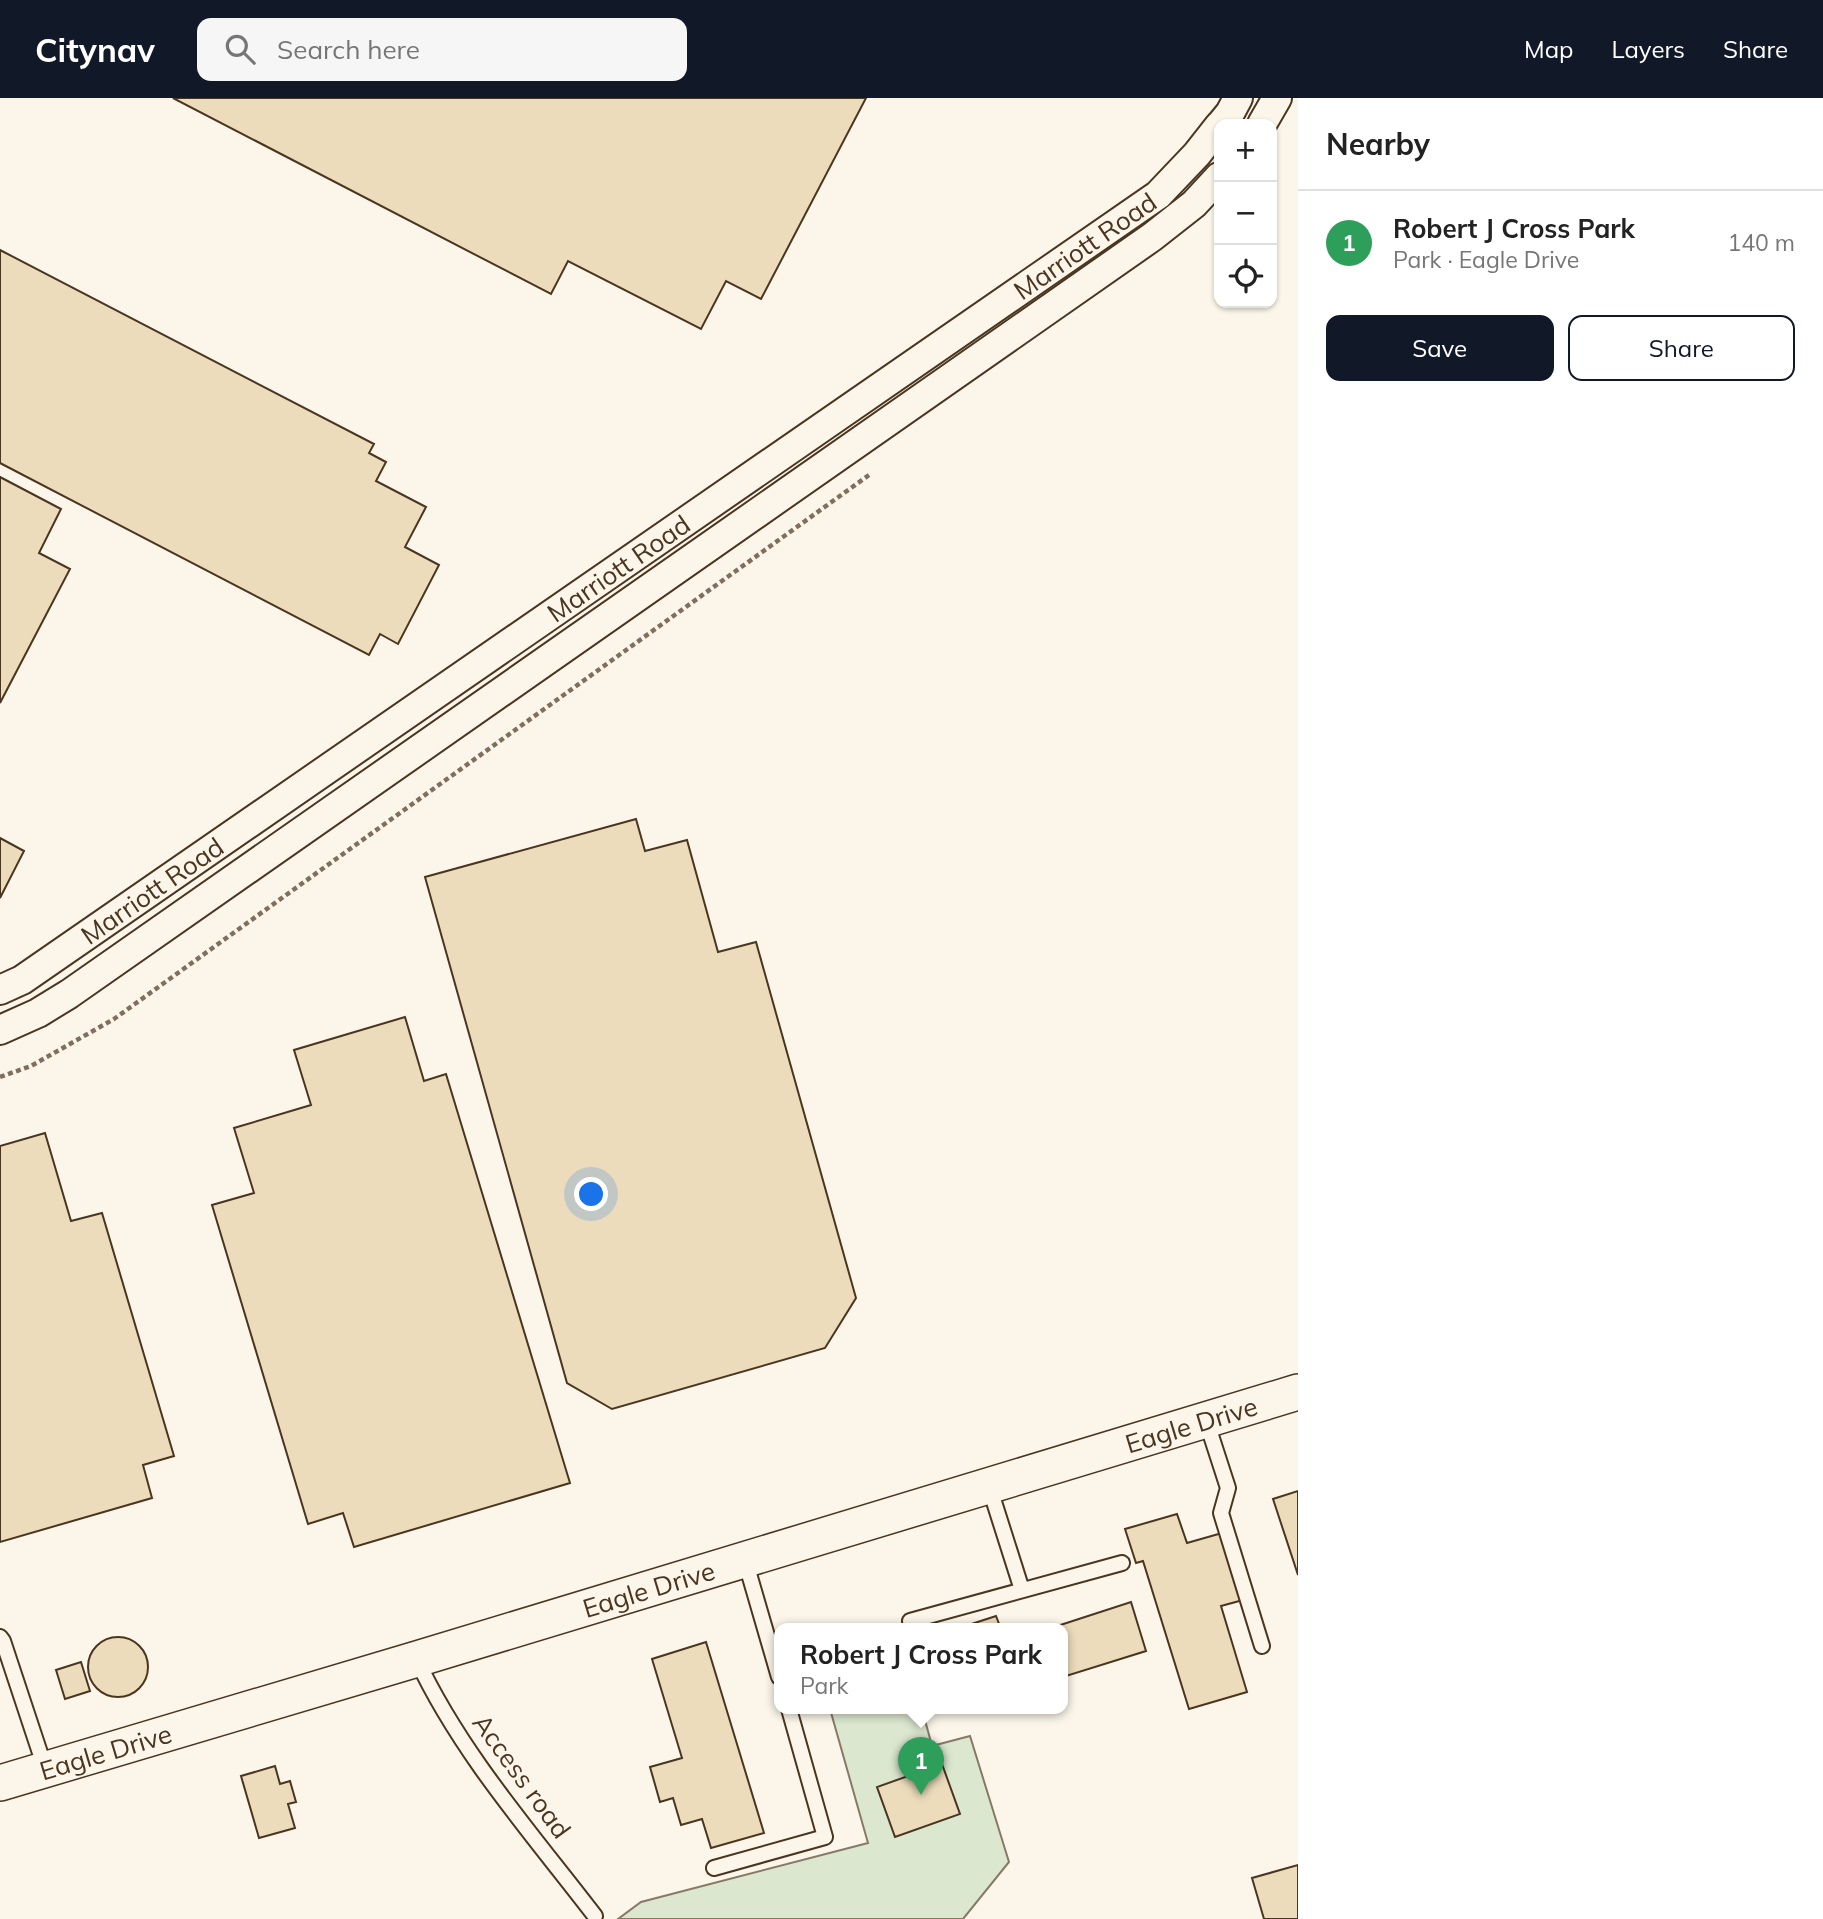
<!DOCTYPE html>
<html lang="en">
<head>
<meta charset="utf-8">
<style>
  :root { --surface:#fff; --page:#f6f6f6; --text:#222; --muted:#767676; --line:#e0e0e0; --accent:#111827 }
  body { margin:0; font-family:Mulish,sans-serif; background:var(--page); color:var(--text) }
  .controls { position:absolute; right:21px; top:21px; display:grid; overflow:hidden; border-radius:14px; box-shadow:0 2px 5px #0004 }
  .controls button { width:63px; height:63px; display:grid; place-items:center; padding:0; border:0; border-bottom:2px solid var(--line); background:var(--surface); color:var(--text); font:35px sans-serif }
  .you { position:absolute; left:592px; top:1097px; width:24px; height:24px; margin:-18px; border:5px solid #fff; border-radius:50%; background:#1a73e8; box-shadow:0 0 0 10px #1a73e833 }
  .badge { display:grid; place-items:center; width:46px; height:46px; border-radius:50%; background:var(--accent); color:#fff; font-size:23px; font-weight:700 }
  .pin { position:absolute; translate:-50% -58px; filter:drop-shadow(0 2px 4px #0008) }
  .pin::after { content:''; position:absolute; top:37px; width:24px; height:21px; background:inherit; clip-path:polygon(0 0,100% 0,50% 100%) }
  .popup { position:absolute; left:774px; top:1525px; width:294px; height:91px; box-sizing:border-box; display:grid; place-content:center; border-radius:14px; background:var(--surface); filter:drop-shadow(0 2px 5px #0005); font-size:23px; white-space:nowrap; color:var(--muted) }
  .popup b { font-size:26px; color:var(--text) }
  .popup::after { content:''; position:absolute; left:50%; top:100%; margin-left:-14px; border:14px solid transparent; border-top-color:var(--surface) }
  .list { margin:0; padding:0; list-style:none }
  h2 { display:flex; justify-content:space-between; align-items:center; height:91px; margin:0; padding:0 28px; font-size:30px }
  h2 small { font-size:23px; font-weight:400; color:var(--muted) }
  .list li { display:grid; grid-template-columns:46px 1fr auto; gap:21px; align-items:center; box-sizing:border-box; height:105px; padding:0 28px; border-top:2px solid var(--line) }
  .list b { display:block; font-size:26px; white-space:nowrap }
  .list p { margin:0; font-size:23px; white-space:nowrap; color:var(--muted) }
  .list em { font-size:23px; font-style:normal; color:var(--muted) }
  .actions { display:flex; gap:14px; padding:21px 28px }
  .actions a { flex:1; padding:16px 0; border:2px solid var(--accent); border-radius:14px; text-align:center; font-size:24px; color:var(--accent) }
  .actions .main { background:var(--accent); color:#fff }
  .icon { flex:none; width:38px; height:38px; fill:none; stroke:currentColor; stroke-width:2; stroke-linecap:round; stroke-linejoin:round }
  .map { position:relative; flex:none; width:1298px; height:1821px; overflow:hidden }
  header { display:flex; align-items:center; gap:42px; box-sizing:border-box; height:98px; padding:0 35px; background:var(--accent); color:#fff }
  header strong { font-size:33px }
  nav { display:flex; gap:38px; margin-inline-start:auto; font-size:24px }
  .search { width:490px; height:63px; background:var(--page); display:flex; align-items:center; gap:18px; box-sizing:border-box; padding:0 24px; border-radius:14px; color:var(--muted); font-size:26px }
  main { display:flex }
  aside { flex:1; background:var(--surface) }
  .map>svg:first-child { display:block }
  .green { fill:#dce7d0; stroke:#887966; stroke-width:2 }
  .building { fill:#ecdcbc; stroke:#4a3520; stroke-width:2 }
  .lines { fill:none; stroke-linecap:round; stroke-linejoin:round }
  .service-casing { stroke:#4a3520; stroke-width:18 }
  .minor-casing { stroke:#4a3520; stroke-width:32 }
  .tertiary-casing { stroke:#4a3520; stroke-width:38 }
  .path { stroke:#7f6f5c; stroke-width:4.5; stroke-dasharray:5 3.5; stroke-linecap:butt }
  .service { stroke:#fbf6e9; stroke-width:14 }
  .minor { stroke:#fbf6e9; stroke-width:28 }
  .tertiary { stroke:#fbf6e9; stroke-width:35 }
  .labels { text-anchor:middle; dominant-baseline:central; stroke-width:5; stroke-linejoin:round; paint-order:stroke }
  .street-label { font-size:26px; fill:#4a3520; stroke:#fbf6e9 }
</style>
</head>
<body>
<header>
<strong>Citynav</strong>
<div class="search"><svg class="icon" aria-label="search" viewBox="0 0 24 24"><circle cx="10" cy="10" r="6"/><path d="M15 15l6 6"/></svg>Search here</div>
<nav><a>Map</a><a>Layers</a><a>Share</a></nav>
</header>
<main>
<div class="map">
<svg width="1298" height="1821" viewBox="0 0 1298 1821">
  <rect width="100%" height="100%" fill="#fbf6e9"/>
  <path class="green" d="M 830,1611 L 922,1611 L 932,1648 L 970,1638 L 1009,1764 L 963,1821 L 618,1821 L 641,1804 L 868,1745 Z"/>
  <path class="building" d="M 173,0 L 866,0 L 761,201 L 726,183 L 701,231 L 568,163 L 551,196 Z
    M 0,152 L 374,346 L 369,355 L 386,364 L 376,383 L 426,409 L 405,449 L 439,467 L 398,546 L 380,536 L 369,557 L 0,365 Z
    M 0,379 L 61,411 L 39,455 L 70,471 L 0,605 Z
    M 636,721 L 645,753 L 687,742 L 718,854 L 756,844 L 856,1200 L 825,1250 L 612,1311 L 567,1285 L 425,779 Z
    M 0,740 L 24,753 L 0,800 Z
    M 405,919 L 424,983 L 446,976 L 570,1385 L 354,1449 L 343,1415 L 308,1426 L 212,1107 L 254,1095 L 234,1030 L 311,1007 L 294,952 Z
    M 45,1035 L 71,1123 L 102,1115 L 174,1358 L 143,1367 L 152,1400 L 0,1444 L 0,1048 Z
    M 1298,1393 L 1298,1477 L 1273,1401 Z
    M 1177,1416 L 1187,1445 L 1222,1435 L 1243,1502 L 1221,1508 L 1247,1594 L 1189,1611 L 1143,1463 L 1136,1465 L 1125,1431 Z
    M 1131,1504 L 1146,1553 L 1063,1579 L 1063,1531 L 1048,1531 Z
    M 996,1518 L 1001,1531 L 956,1531 Z
    M88 1569a30 30 0 1 1 60 0a30 30 0 1 1-60 0Z
    M 706,1544 L 764,1735 L 711,1750 L 702,1721 L 681,1727 L 673,1700 L 660,1704 L 650,1669 L 682,1660 L 652,1561 Z
    M 81,1564 L 90,1593 L 65,1601 L 56,1572 Z
    M 942,1666 L 960,1716 L 895,1739 L 877,1689 Z
    M 275,1668 L 280,1686 L 290,1683 L 296,1704 L 288,1706 L 295,1730 L 259,1740 L 241,1678 Z
    M 1298,1767 L 1298,1821 L 1264,1821 L 1252,1780 Z"/>
  <g class="lines">
    <g class="service-casing">
      <path id="service" d="M 1206,1322 L 1228,1390 L 1221,1415 L 1262,1548
        M 989,1388 L 1022,1492
        M 745,1462 L 779,1579
        M 910,1523 L 1122,1465
        M 0,1539 L 3,1543 L 45,1670
        M 417,1562 C 461,1656 533,1737 595,1818
        M 714,1770 L 825,1739 L 789,1611"/>
    </g>
    <g class="minor-casing">
      <g id="minor">
        <path d="M 1221,26 L 1230,15 L 1238,0"/>
        <path d="M 1262,26 L 1277,0"/>
        <path id="s1" d="M 0,892 L 22,882 L 1158,97 L 1197,56 L 1219,28"/>
        <path d="M 0,932 L 38,915 L 69,896 L 1152,139 L 1194,106 L 1219,79"/>
      </g>
    </g>
    <g class="tertiary-casing">
      <g id="tertiary">
        <path id="s2" d="M 0,1685 L 417,1561 L 1298,1294"/>
      </g>
    </g>
    <path class="path" d="M 0,979 L 31,968 L 114,921 L 869,377"/>
    <use href="#service" class="service"/>
    <use href="#minor" class="minor"/>
    <use href="#tertiary" class="tertiary"/>
  </g>
  <g class="labels">
    <g class="street-label">
      <text stroke="none"><textPath href="#s1" startOffset="1316">Marriott Road</textPath></text>
      <text stroke="none"><textPath href="#s1" startOffset="749">Marriott Road</textPath></text>
      <text stroke="none"><textPath href="#s1" startOffset="182">Marriott Road</textPath></text>
      <text stroke="none"><textPath href="#s2" startOffset="1244">Eagle Drive</textPath></text>
      <text stroke="none"><textPath href="#s2" startOffset="677">Eagle Drive</textPath></text>
      <text stroke="none"><textPath href="#s2" startOffset="110">Eagle Drive</textPath></text>
      <text transform="translate(522 1678) rotate(54)">Access road</text>
    </g>
  </g>
</svg>
<div class="controls">
<button>+</button>
<button>−</button>
<button><svg class="icon" aria-label="locate" viewBox="0 0 24 24"><circle cx="12" cy="12" r="6"/><path d="M12 2v4M12 18v4M2 12h4M18 12h4"/></svg></button>
</div>
<div class="you"></div>
<div class="pin badge" style="left:921px;top:1697px;background:#2e9e5b">1</div>
<div class="popup"><b>Robert J Cross Park</b>Park</div>
</div>
<aside>
<h2>Nearby<small></small></h2>
<ul class="list">
<li><span class="badge" style="background:#2e9e5b">1</span><div><b>Robert J Cross Park</b><p>Park · Eagle Drive</p></div><em>140 m</em></li>
</ul>
<div class="actions"><a class="main">Save</a><a>Share</a></div>
</aside>
</main>
</body>
</html>
